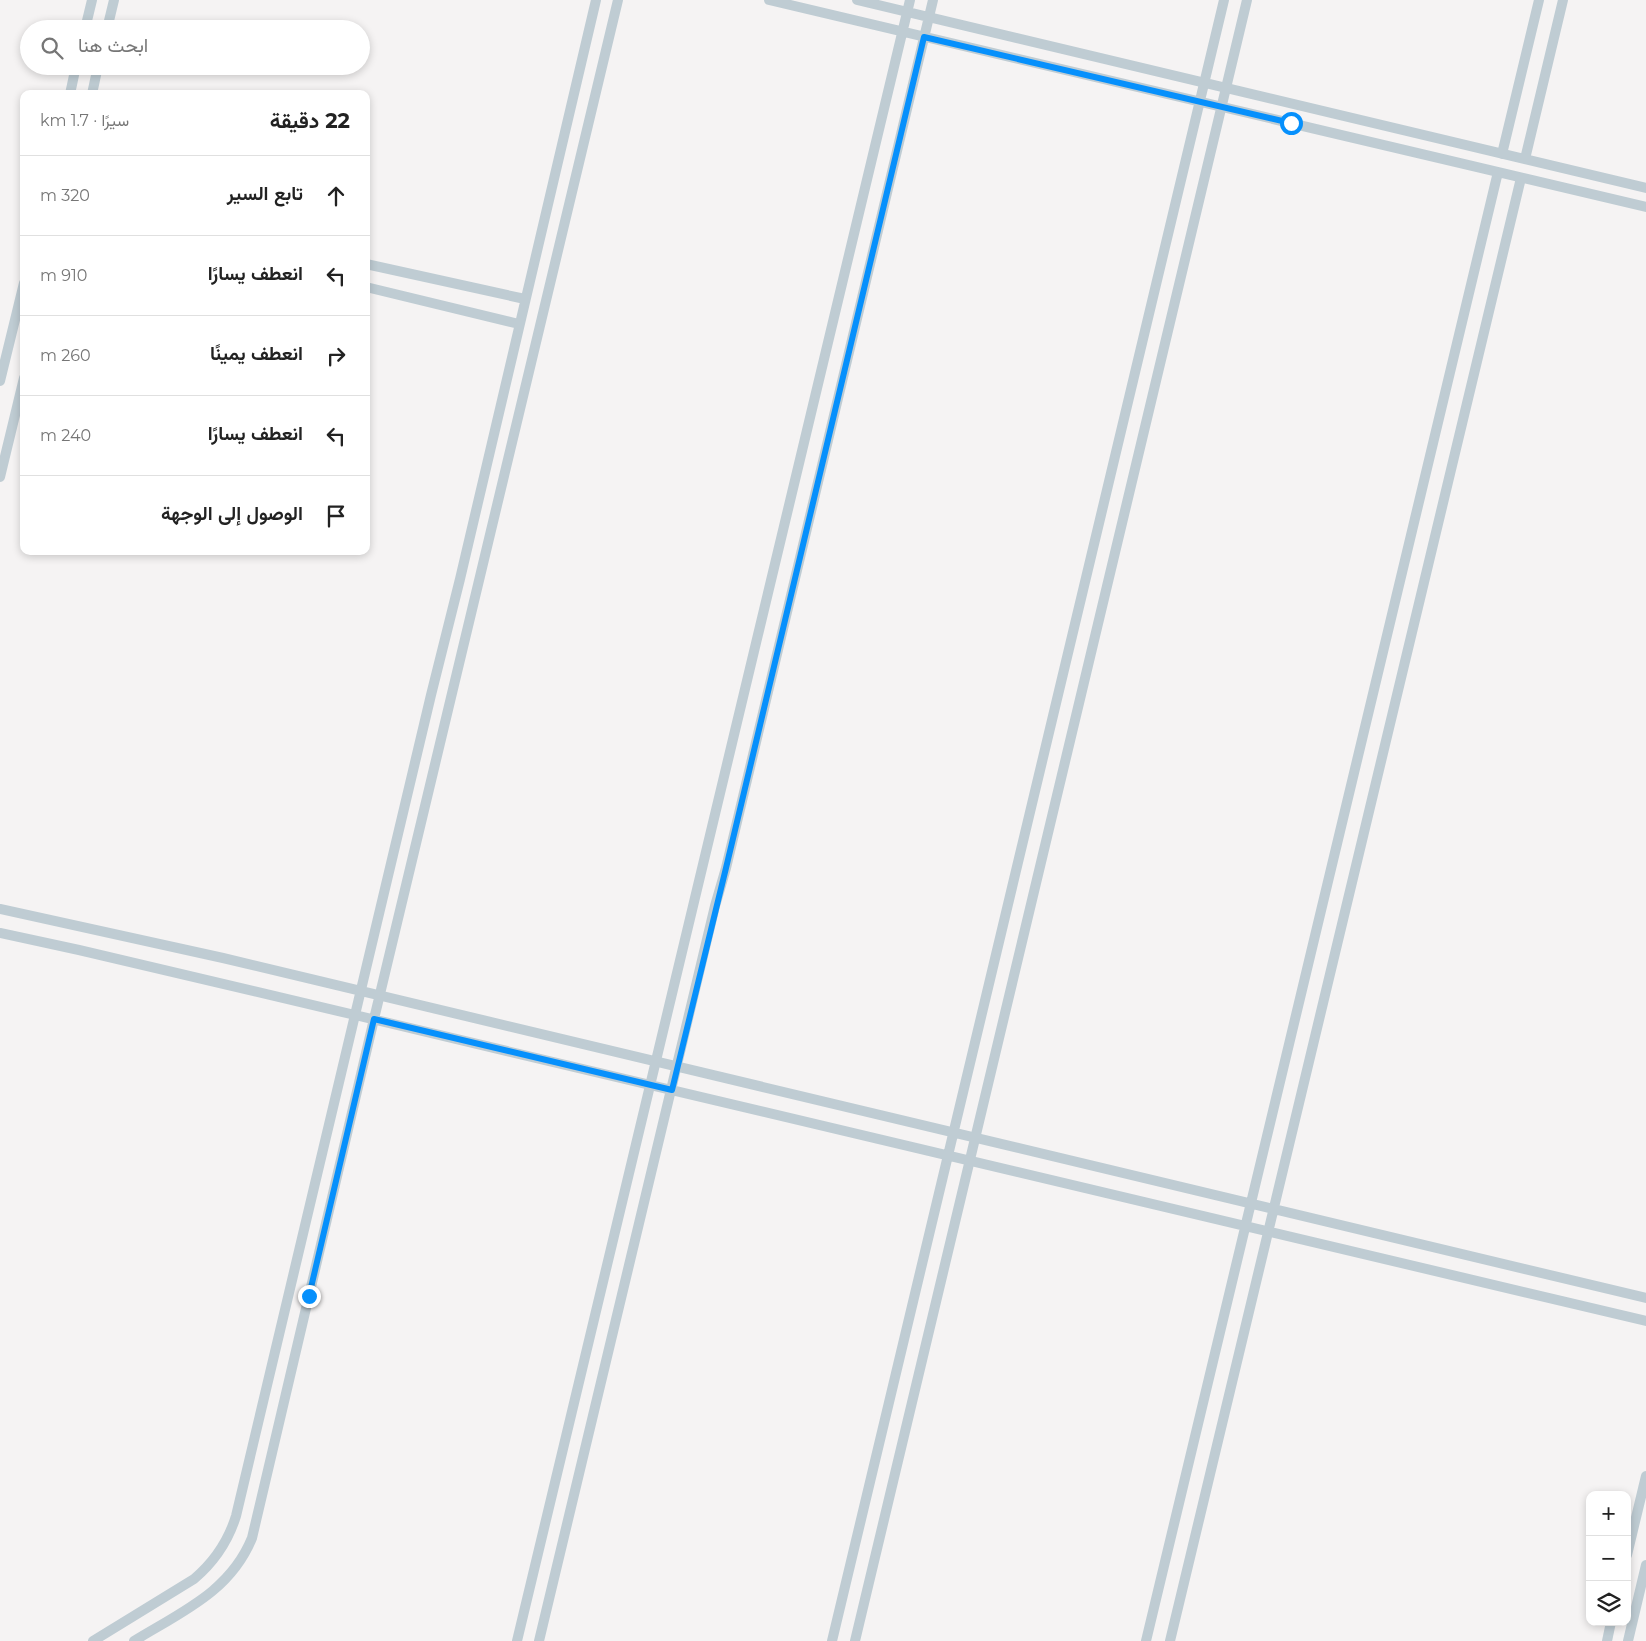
<!DOCTYPE html>
<html lang="ar">
<head>
<meta charset="utf-8">
<style>
  :root { --surface:#fff; --page:#f6f6f6; --text:#222; --muted:#767676; --line:#e0e0e0 }
  body { margin:0; font-family:Montserrat,Vazirmatn,sans-serif; background:var(--page); color:var(--text); direction:rtl }
  .controls { position:absolute; right:15px; bottom:15px; display:grid; overflow:hidden; border-radius:10px; box-shadow:0 2px 8px #0003 }
  .controls button { width:45px; height:45px; display:grid; place-items:center; padding:0; border:0; border-bottom:1px solid var(--line); background:var(--surface); color:var(--text); font:25px sans-serif }
  .stop { position:absolute; width:15px; height:15px; margin:-11px; border:4px solid #0690fc; border-radius:50%; background:#fff }
  .stop.end { background:#0690fc; border-color:#fff; box-shadow:0 1px 5px #0008 }
  .list { margin:0; padding:0; list-style:none }
  h2 { display:flex; justify-content:space-between; align-items:center; height:65px; margin:0; padding:0 20px; font-size:21px }
  h2 small { font-size:16px; font-weight:400; color:var(--muted) }
  .list li { display:grid; grid-template-columns:32px 1fr auto; gap:15px; align-items:center; box-sizing:border-box; height:80px; padding:0 20px; border-top:1px solid var(--line) }
  .list b { display:block; font-size:19px; white-space:nowrap }
  .list em { font-size:16px; font-style:normal; color:var(--muted) }
  .icon { flex:none; width:28px; height:28px; fill:none; stroke:currentColor; stroke-width:2; stroke-linecap:round; stroke-linejoin:round }
  .map { position:relative; flex:none; width:1646px; height:1641px; overflow:hidden; direction:ltr }
  .search { position:absolute; background:var(--surface); box-shadow:0 2px 8px #0003; left:20px; top:20px; width:350px; height:55px; display:flex; align-items:center; gap:12px; box-sizing:border-box; padding:0 18px; border-radius:28px; color:var(--muted); font-size:19px }
  .panel { position:absolute; background:var(--surface); box-shadow:0 2px 8px #0003; left:20px; top:90px; width:350px; height:465px; border-radius:10px; direction:rtl }
  .map>svg:first-child { display:block }
  .lines { fill:none; stroke-linecap:round; stroke-linejoin:round }
  .minor { stroke:#bfccd3; stroke-width:10 }
  .route { stroke:#0690fc; stroke-width:6 }
</style>
</head>
<body>
<div class="map">
<svg width="1646" height="1641" viewBox="0 0 1646 1641">
  <rect width="100%" height="100%" fill="#f5f3f3"/>
  <g class="lines">
    <path class="minor" d="M 769,0 L 1646,207
      M 857,0 L 1646,188
      M 85,29 L 92,0
      M 107,29 L 114,0
      M 70,94 L 76,66
      M 92,94 L 98,66
      M 1502,154 L 1539,0
      M 1525,159 L 1563,0
      M 366,264 L 525,299
      M 366,287 L 519,324
      M 0,381 L 24,283
      M 0,477 L 24,378
      M 0,909 L 223,958 L 1646,1298
      M 0,933 L 79,950 L 355,1015 L 1646,1321
      M 1627,1555 L 1646,1476
      M 93,1641 L 194,1579 C 214,1562 228,1542 236,1516 L 431,695 L 460,579 L 596,0
      M 134,1641 C 181,1612 230,1592 252,1538 L 374,1019 L 618,0
      M 517,1641 L 910,0
      M 539,1641 L 715,906 L 726,868 L 933,0
      M 832,1641 L 1224,0
      M 855,1641 L 1247,0
      M 1146,1641 L 1498,172
      M 1170,1641 L 1521,178
      M 1607,1641 L 1611,1622
      M 1628,1641 L 1646,1565"/>
  </g>
  <g class="lines">
    <path class="route" d="M 309,1296 L 374,1019 L 672,1090 L 726,868 L 924,37 L 1291,123"/>
  </g>
</svg>
<div class="controls">
<button>+</button>
<button>−</button>
<button><svg class="icon" aria-label="layers" viewBox="0 0 24 24"><path d="M12 4l9 5-9 5-9-5zM3 14l9 5 9-5"/></svg></button>
</div>
<div class="stop" style="left:1291px;top:123px"></div>
<div class="stop end" style="left:309px;top:1296px"></div>
<div class="search"><svg class="icon" aria-label="search" viewBox="0 0 24 24"><circle cx="10" cy="10" r="6"/><path d="M15 15l6 6"/></svg>ابحث هنا</div>
<section class="panel">
<h2>22 دقيقة<small>سيرًا · 1.7 km</small></h2>
<ul class="list">
<li><svg class="icon" aria-label="ahead" viewBox="0 0 24 24"><path d="M12 20V5M6 11l6-6 6 6"/></svg><div><b>تابع السير</b></div><em>320 m</em></li>
<li><svg class="icon" aria-label="left" viewBox="0 0 24 24"><path d="M17 20v-9H6M10 6l-5 5 5 5"/></svg><div><b>انعطف يسارًا</b></div><em>910 m</em></li>
<li><svg class="icon" aria-label="right" viewBox="0 0 24 24"><path d="M7 20v-9h11M14 6l5 5-5 5"/></svg><div><b>انعطف يمينًا</b></div><em>260 m</em></li>
<li><svg class="icon" aria-label="left" viewBox="0 0 24 24"><path d="M17 20v-9H6M10 6l-5 5 5 5"/></svg><div><b>انعطف يسارًا</b></div><em>240 m</em></li>
<li><svg class="icon" aria-label="arrive" viewBox="0 0 24 24"><path d="M6 21V4h12l-3 4 3 4H6"/></svg><div><b>الوصول إلى الوجهة</b></div></li>
</ul>
</section>
</div>
</body>
</html>
